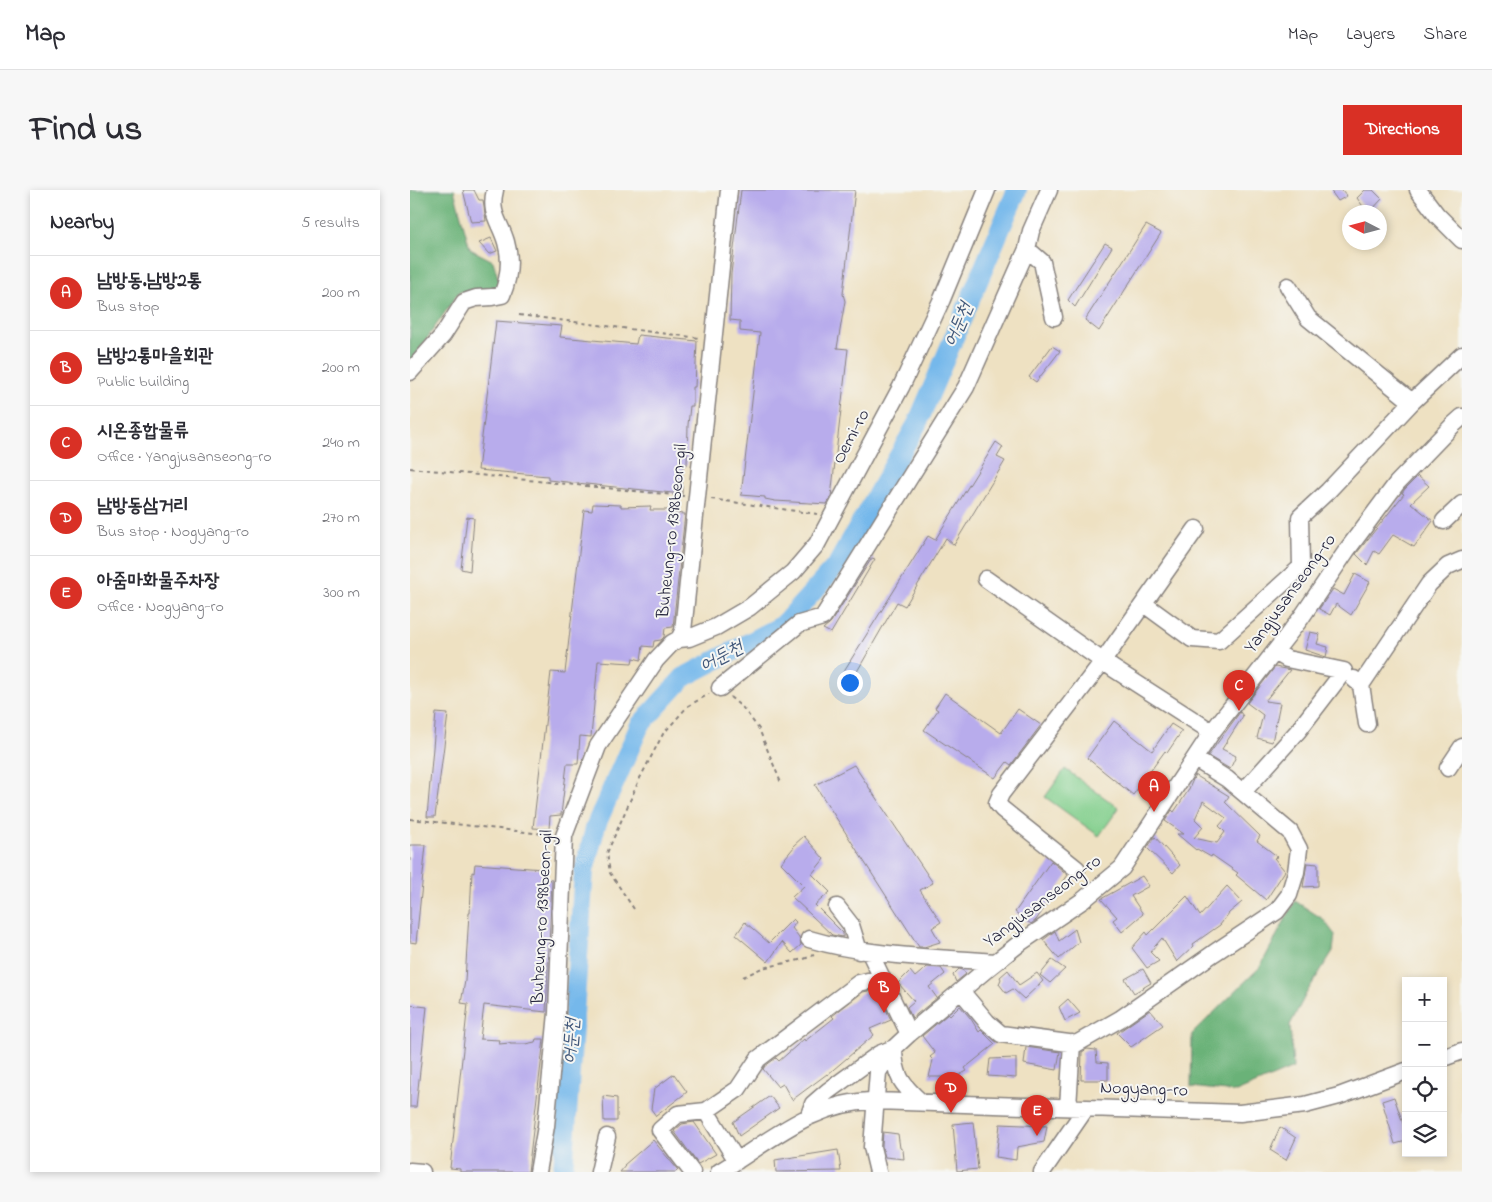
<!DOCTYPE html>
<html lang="en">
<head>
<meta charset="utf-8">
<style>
  :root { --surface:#fff; --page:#f7f7f7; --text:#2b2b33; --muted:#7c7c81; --line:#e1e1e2; --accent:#d93025 }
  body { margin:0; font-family:"Indie Flower","Poor Story",sans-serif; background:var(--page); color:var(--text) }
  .controls { position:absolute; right:15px; bottom:15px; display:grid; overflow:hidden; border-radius:0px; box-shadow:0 2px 8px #0003 }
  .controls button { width:45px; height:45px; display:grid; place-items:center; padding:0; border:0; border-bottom:1px solid var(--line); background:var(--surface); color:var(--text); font:25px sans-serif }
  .compass { position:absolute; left:932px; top:15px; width:45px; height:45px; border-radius:50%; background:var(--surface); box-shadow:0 2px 8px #0003; rotate:276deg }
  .you { position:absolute; left:439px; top:492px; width:18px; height:18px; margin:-12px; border:4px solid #fff; border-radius:50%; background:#1a73e8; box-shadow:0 0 0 8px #1a73e833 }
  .badge { display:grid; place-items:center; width:32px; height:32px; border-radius:50%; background:var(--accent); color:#fff; font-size:16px; font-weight:700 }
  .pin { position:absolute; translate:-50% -41px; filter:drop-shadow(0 1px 2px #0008) }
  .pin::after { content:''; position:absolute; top:26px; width:18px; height:15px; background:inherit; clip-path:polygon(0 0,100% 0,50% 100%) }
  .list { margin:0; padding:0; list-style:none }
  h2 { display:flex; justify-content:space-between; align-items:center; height:65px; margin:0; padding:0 20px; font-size:21px }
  h2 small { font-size:16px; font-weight:400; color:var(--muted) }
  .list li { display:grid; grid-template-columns:32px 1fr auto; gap:15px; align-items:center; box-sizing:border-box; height:75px; padding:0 20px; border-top:1px solid var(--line) }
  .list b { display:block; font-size:19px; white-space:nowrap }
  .list p { margin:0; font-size:16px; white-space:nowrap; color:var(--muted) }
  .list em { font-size:16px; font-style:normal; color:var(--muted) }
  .icon { flex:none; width:28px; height:28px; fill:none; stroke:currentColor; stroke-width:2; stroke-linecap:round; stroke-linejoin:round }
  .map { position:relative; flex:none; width:1052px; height:982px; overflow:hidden; border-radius:0px }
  header { display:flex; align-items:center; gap:30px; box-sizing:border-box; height:70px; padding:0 25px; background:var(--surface); border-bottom:1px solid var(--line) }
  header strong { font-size:24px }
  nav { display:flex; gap:28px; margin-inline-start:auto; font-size:18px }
  .intro { display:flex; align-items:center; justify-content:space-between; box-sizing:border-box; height:120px; padding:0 30px }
  h1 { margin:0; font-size:35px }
  .button { padding:12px 22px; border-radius:0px; background:var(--accent); color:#fff; font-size:18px; font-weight:700 }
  main { display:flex; gap:30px; padding:0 30px }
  aside { flex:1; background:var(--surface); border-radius:0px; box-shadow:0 2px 8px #0003 }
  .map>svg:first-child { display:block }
  .green { fill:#83cf8d; stroke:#527864 }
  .forest { fill:#6ab278; stroke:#466a5a }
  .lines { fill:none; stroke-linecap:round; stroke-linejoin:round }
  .river { stroke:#75b8eb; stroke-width:20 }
  .building { fill:#b8acec; fill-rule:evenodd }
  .minor-casing { stroke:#88827e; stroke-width:19 }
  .path { stroke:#88827e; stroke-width:2; stroke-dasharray:4 4; stroke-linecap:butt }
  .minor { stroke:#fff; stroke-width:16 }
  .labels { text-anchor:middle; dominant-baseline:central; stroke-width:4; stroke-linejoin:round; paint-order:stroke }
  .street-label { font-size:18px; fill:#22223b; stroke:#f6f6f2 }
  .water-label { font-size:19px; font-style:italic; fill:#3f5679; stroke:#f6f6f2 }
</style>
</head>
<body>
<header>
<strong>Map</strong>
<nav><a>Map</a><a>Layers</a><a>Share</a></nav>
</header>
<div class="intro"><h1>Find us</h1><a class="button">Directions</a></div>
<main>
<aside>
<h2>Nearby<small>5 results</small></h2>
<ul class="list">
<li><span class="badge">A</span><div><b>남방동.남방2통</b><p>Bus stop</p></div><em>200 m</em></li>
<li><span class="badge">B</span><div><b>남방2통마을회관</b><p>Public building</p></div><em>200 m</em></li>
<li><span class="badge">C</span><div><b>시온종합물류</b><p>Office · Yangjusanseong-ro</p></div><em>240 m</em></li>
<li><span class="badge">D</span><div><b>남방동삼거리</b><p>Bus stop · Nogyang-ro</p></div><em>270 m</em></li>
<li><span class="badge">E</span><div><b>아줌마화물주차장</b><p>Office · Nogyang-ro</p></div><em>300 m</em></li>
</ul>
</aside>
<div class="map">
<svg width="1052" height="982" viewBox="0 0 1052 982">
  <rect width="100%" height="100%" fill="#f6f6f2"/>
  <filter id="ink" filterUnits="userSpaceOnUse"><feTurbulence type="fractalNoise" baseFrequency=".02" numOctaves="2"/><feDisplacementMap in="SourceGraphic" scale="10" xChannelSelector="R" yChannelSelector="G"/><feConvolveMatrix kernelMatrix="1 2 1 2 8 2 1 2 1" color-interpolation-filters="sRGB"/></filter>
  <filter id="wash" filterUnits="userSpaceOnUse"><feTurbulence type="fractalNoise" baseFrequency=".0096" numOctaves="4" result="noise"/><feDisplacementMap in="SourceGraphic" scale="20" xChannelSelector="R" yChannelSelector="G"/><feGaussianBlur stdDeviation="1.12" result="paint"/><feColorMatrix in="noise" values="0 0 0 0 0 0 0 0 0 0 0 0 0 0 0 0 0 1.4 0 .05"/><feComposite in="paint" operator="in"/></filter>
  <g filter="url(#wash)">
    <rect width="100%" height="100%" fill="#eee1c2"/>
    <path class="green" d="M 655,579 L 709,618 L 689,646 L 635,607 Z"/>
    <path class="forest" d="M 0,0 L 44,0 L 60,59 L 83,71 L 91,98 L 49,102 L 0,173 Z
      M 885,711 L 913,729 L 925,745 L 923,761 L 897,802 L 880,835 L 883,878 L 826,902 L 781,897 L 782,844 L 850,777 Z"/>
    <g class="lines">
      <path class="river" d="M 153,982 L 174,681 L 186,635 L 230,535 L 274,487 L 373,435 L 427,375 L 507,234 L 607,0"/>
    </g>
    <g id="blocks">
      <path class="building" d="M 53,0 L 64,0 L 69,10 L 73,10 L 76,31 L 61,32 Z
        M 331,0 L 445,0 L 433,104 L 435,111 L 427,158 L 438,159 L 421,307 L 417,314 L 365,311 L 355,309 L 355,307 L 331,305 L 350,143 L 330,141 L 330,131 L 320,130 L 321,84 Z
        M 920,0 L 932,0 L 937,6 L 928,11 Z
        M 955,0 L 963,0 L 972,9 L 960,22 L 957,22 L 947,8 Z
        M 736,35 L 751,43 L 689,141 L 675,130 Z
        M 81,48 L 87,61 L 79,64 L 69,53 Z
        M 695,53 L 702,57 L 665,117 L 658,110 Z
        M 86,131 L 152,136 L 150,147 L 226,154 L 228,145 L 287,151 L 285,197 L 283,197 L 283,216 L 280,216 L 278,235 L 277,275 L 273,275 L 272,304 L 138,290 L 138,286 L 68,280 Z
        M 642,156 L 650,161 L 626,192 L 619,187 Z
        M 586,252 L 593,257 L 587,267 L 595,271 L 544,355 L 536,348 L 495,416 L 487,412 L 441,492 L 432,484 L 518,346 L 525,350 Z
        M 1008,286 L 1019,296 L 1001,313 L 1023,331 L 1004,357 L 983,345 L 969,364 L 964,361 L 957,375 L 946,364 L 994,304 L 992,303 L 995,299 Z
        M 183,314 L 211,315 L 211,317 L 241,316 L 240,320 L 260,320 L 259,323 L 275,324 L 263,437 L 255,438 L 254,447 L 251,450 L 244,451 L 243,457 L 233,456 L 231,470 L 223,468 L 222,473 L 188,471 L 181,547 L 170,546 L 168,574 L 157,574 L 151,625 L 140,626 L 139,639 L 123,638 L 141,482 L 155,483 L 174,320 L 182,321 Z
        M 57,327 L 64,328 L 60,381 L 51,379 Z
        M 462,368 L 465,369 L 421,443 L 413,439 L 421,432 Z
        M 945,384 L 960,392 L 941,425 L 926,414 L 920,425 L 909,419 L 923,399 L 934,405 Z
        M 900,442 L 910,444 L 907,454 L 918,457 L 916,467 L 895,460 Z
        M 865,477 L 880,480 L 855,511 L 870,513 L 862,552 L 847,548 L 853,525 L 837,513 Z
        M 535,503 L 591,543 L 608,519 L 631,535 L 601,575 L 597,572 L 585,588 L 514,540 L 528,520 L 525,518 Z
        M 830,522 L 833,526 L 812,559 L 826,566 L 820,579 L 798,566 Z
        M 26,523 L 38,524 L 25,627 L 17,627 Z
        M 704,531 L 742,561 L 761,534 L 772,541 L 757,563 L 755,561 L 723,605 L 677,568 Z
        M 444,575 L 523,693 L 510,700 L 531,732 L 522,738 L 530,752 L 514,757 L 509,757 L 405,595 Z
        M 785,585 L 819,606 L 815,612 L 850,646 L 847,651 L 868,667 L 864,668 L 875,681 L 856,710 L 826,685 L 828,683 L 802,665 L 801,667 L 787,659 L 786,660 L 767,644 L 774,644 L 755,631 L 762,620 L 764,622 L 778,601 ZM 793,611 L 816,628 L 809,636 L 815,642 L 807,653 L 784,648 L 793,637 L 785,629 Z
        M 394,646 L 414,669 L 402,684 L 420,702 L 405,715 L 433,743 L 433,747 L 422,745 L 382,707 L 394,696 L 371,673 L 384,657 L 383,656 Z
        M 745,647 L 770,675 L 763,683 L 737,658 Z
        M 0,655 L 16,655 L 6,753 L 0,752 Z
        M 641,671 L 658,685 L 626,730 L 621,734 L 605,722 Z
        M 897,673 L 908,674 L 908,696 L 893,697 Z
        M 65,674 L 133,679 L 132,689 L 142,690 L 136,822 L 74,815 L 70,849 L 90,850 L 89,854 L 100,853 L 100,854 L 115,854 L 125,852 L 126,849 L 134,849 L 118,982 L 50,982 L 50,979 L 40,978 L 58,814 L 51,813 L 55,791 L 59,723 L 60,723 L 62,682 L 64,683 Z
        M 732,686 L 739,696 L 721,706 L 733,724 L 712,742 L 703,730 L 707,727 L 691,709 Z
        M 817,696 L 832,712 L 819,723 L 810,735 L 783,754 L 784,756 L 767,772 L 752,748 L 740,762 L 749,771 L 737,778 L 722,758 L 736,742 L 738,745 L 777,706 L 790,726 Z
        M 383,729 L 386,732 L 382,738 L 389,747 L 391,755 L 382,763 L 372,752 L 358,772 L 326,745 L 335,732 L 359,753 Z
        M 665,739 L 669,752 L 649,769 L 633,750 L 645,741 L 649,751 Z
        M 642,770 L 655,779 L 640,793 L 630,785 Z
        M 517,777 L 531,778 L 535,784 L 519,797 L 527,808 L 502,828 L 497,817 L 504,811 L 488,793 L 500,781 L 505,787 Z
        M 549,779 L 553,780 L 556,784 L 546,792 L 543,785 Z
        M 733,779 L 741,793 L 724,803 L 715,789 Z
        M 598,780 L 609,795 L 627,783 L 633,791 L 614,809 L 603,799 L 596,803 L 589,794 L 591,789 L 590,787 Z
        M 463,800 L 472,811 L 481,830 L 460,839 L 464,845 L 417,885 L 417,884 L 382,910 L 373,894 L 368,897 L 353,879 L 355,876 L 366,868 L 369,871 L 394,849 L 395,851 L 424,828 L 422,826 L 453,802 Z
        M 658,809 L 670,823 L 655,831 L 649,817 Z
        M 0,815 L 17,817 L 6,917 L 0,917 Z
        M 550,816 L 561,829 L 569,842 L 571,840 L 585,854 L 555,878 L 557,881 L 545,887 L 519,887 L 523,870 L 520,867 L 525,863 L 512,846 L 538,824 L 540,826 Z
        M 740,820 L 753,835 L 721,857 L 707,843 Z
        M 616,857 L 650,862 L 647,880 L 614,874 Z
        M 677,859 L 686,860 L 687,872 L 698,873 L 698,890 L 671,890 L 672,862 Z
        M 606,868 L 606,888 L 578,886 L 580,869 Z
        M 264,884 L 277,902 L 246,926 L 241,919 L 244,899 Z
        M 193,906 L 207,908 L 207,931 L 194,931 Z
        M 360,906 L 369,918 L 329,946 L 323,932 Z
        M 984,907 L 996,942 L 996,951 L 985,954 L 972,911 Z
        M 284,932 L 306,964 L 288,974 L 264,941 L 272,934 Z
        M 563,932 L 568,979 L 547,981 L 543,934 Z
        M 590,934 L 637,936 L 634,952 L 607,957 L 606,970 L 586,967 Z
        M 870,937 L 886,948 L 876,970 L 860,960 Z
        M 473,942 L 488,944 L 490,958 L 493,960 L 494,969 L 475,967 L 472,956 Z
        M 243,950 L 268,980 L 266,982 L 210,982 L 215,976 L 214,975 Z
        M 428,960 L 431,981 L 366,982 L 365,970 Z"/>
    </g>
  </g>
  <g filter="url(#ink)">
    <use href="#blocks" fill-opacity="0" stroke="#88827e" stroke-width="1"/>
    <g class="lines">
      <g class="minor-casing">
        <path id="minor" d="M 1008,0 L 1027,25 L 1052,50
          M 617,59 L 632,72 L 644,127
          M 878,96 L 898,128 L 1002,212
          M 0,182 L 33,145 L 54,112 L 66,108 L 82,107 L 92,105 C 99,88 101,69 96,52 C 90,31 79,24 85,0
          M 1034,331 L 1052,314
          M 576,389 L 704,479 L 802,542
          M 734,414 L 782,449 L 809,451 L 891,377 L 890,327 L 918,301 L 1002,212 L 1052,165
          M 269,449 L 279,448 L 306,437 L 340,417 L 383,382 L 407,354 L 491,197 L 532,109 L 577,0
          M 944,489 L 951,495 L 957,534
          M 951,495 L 1019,394 L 1038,376 L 1052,370
          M 310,498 L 389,434 L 413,427 L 556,197 L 617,59 L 621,41 L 639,0
          M 1038,578 L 1052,557
          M 833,602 L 888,541 L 934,481 L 877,469 L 865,462
          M 667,679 L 592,619 L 587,613 L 591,604 L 693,471 L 786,339
          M 427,717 L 441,735 L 449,761
          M 399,749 C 460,767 523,767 586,772
          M 460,763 L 499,844
          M 551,801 L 577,832 L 591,844 L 666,854 L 710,829 L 804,763 L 867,721 L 879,705 L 886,682 L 889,659 L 880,642 L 817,589 L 785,569
          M 484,858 C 484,885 492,895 511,912
          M 1033,868 L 1052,861
          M 658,917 L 662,853
          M 296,921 L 327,971
          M 399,925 L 403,914 L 418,901 L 469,864 L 484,858
          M 0,981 L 12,982
          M 128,982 L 136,936 L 147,823 L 154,646 L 188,556 L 246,470 L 262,453 L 269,449 L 273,441 L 319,0
          M 189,982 L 197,947
          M 282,982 L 250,940 L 268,924 L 296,921 L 328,899 L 348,869 L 449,793 L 471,788
          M 309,982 C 359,952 403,911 465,911 L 830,923 L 895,915 L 929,906 L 996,881
          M 468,982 L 462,957 L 468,882 L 484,858 L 499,844 L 577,779 L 610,753 L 672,711 L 712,678 L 802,542 L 891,428 L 937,360 L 987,293 L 1043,235 L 1052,227
          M 632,982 L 676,918"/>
      </g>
      <path class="path" d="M 109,125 L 290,148
        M 0,278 L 274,306
        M 301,309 L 407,324
        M 320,507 L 333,518 L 349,539 L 371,593
        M 0,629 L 142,645
        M 224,719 L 200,683 L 197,663 L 230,588 L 253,544 L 278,516 L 299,504
        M 333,787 L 352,778 L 394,769 L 404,765"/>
      <use href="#minor" class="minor"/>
    </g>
  </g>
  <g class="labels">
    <g class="street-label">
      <text transform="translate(442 247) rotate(-62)">Oemi-ro</text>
      <text transform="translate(263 341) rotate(-84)">Buheung-ro 1398beon-gil</text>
      <text transform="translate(881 404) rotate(-54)">Yangjusanseong-ro</text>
      <text transform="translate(633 712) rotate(-37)">Yangjusanseong-ro</text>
      <text transform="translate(133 727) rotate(-87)">Buheung-ro 1398beon-gil</text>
      <text transform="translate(734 900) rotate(2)">Nogyang-ro</text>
    </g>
    <g class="water-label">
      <text transform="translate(549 135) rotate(-67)">어둔천</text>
      <text transform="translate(312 467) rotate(-28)">어둔천</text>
      <text transform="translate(162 851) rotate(-86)">어둔천</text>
    </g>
  </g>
</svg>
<div class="controls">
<button>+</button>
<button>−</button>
<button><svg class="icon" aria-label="locate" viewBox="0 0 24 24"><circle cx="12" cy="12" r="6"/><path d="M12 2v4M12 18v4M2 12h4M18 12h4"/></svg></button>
<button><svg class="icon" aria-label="layers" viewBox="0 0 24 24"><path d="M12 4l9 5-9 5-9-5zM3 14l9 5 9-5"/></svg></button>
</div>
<svg class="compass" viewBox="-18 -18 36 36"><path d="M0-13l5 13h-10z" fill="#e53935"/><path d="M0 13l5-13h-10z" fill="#7c7c81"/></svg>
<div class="you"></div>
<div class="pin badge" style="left:744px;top:622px">A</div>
<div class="pin badge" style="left:474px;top:823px">B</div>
<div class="pin badge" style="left:829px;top:521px">C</div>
<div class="pin badge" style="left:541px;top:923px">D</div>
<div class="pin badge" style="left:627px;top:946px">E</div>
</div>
</main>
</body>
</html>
